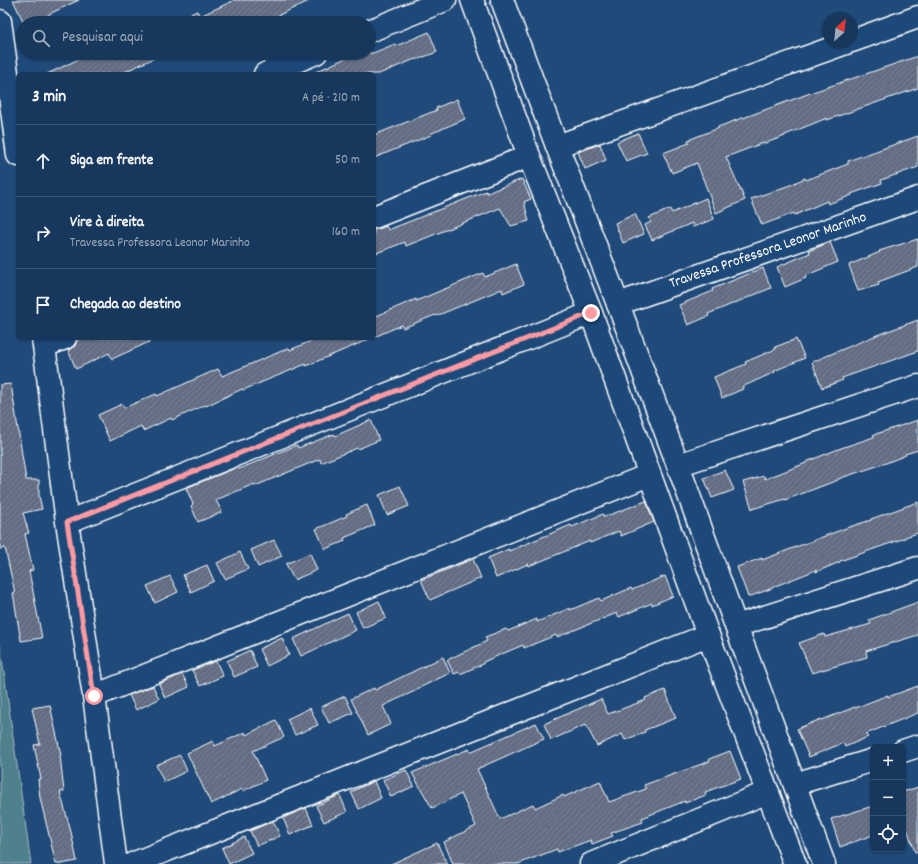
<!DOCTYPE html>
<html lang="pt">
<head>
<meta charset="utf-8">
<style>
  :root { --surface:#17385c; --page:#244365; --text:#f1f3f6; --muted:#9eacbb; --line:#365272 }
  body { margin:0; font-family:Dekko,sans-serif; background:var(--page); color:var(--text) }
  .controls { position:absolute; right:12px; bottom:12px; display:grid; overflow:hidden; border-radius:6px; box-shadow:0 1px 3px #0004 }
  .controls button { width:36px; height:36px; display:grid; place-items:center; padding:0; border:0; border-bottom:1px solid var(--line); background:var(--surface); color:var(--text); font:20px sans-serif }
  .compass { position:absolute; left:822px; top:12px; width:36px; height:36px; border-radius:50%; background:var(--surface); box-shadow:0 1px 3px #0004; rotate:27deg }
  .stop { position:absolute; width:12px; height:12px; margin:-9px; border:3px solid #ff9aa2; border-radius:50%; background:#fff }
  .stop.end { background:#ff9aa2; border-color:#fff; box-shadow:0 1px 4px #0008 }
  .list { margin:0; padding:0; list-style:none }
  h2 { display:flex; justify-content:space-between; align-items:center; height:52px; margin:0; padding:0 16px; font-size:17px }
  h2 small { font-size:13px; font-weight:400; color:var(--muted) }
  .list li { display:grid; grid-template-columns:26px 1fr auto; gap:12px; align-items:center; box-sizing:border-box; height:72px; padding:0 16px; border-top:1px solid var(--line) }
  .list b { display:block; font-size:15px; white-space:nowrap }
  .list p { margin:0; font-size:13px; white-space:nowrap; color:var(--muted) }
  .list em { font-size:13px; font-style:normal; color:var(--muted) }
  .icon { flex:none; width:22px; height:22px; fill:none; stroke:currentColor; stroke-width:2; stroke-linecap:round; stroke-linejoin:round }
  .map { position:relative; flex:none; width:918px; height:864px; overflow:hidden }
  .search { position:absolute; background:var(--surface); box-shadow:0 1px 3px #0004; left:16px; top:16px; width:360px; height:44px; display:flex; align-items:center; gap:10px; box-sizing:border-box; padding:0 14px; border-radius:22px; color:var(--muted); font-size:15px }
  .panel { position:absolute; background:var(--surface); box-shadow:0 1px 3px #0004; left:16px; top:72px; width:360px; height:268px; border-radius:6px }
  .map>svg:first-child { display:block }
  .green { fill:#4f818c; stroke:#a7c0c6 }
  .building { fill:url(#building-hatch); stroke:#fff }
  .lines { fill:none; stroke-linecap:round; stroke-linejoin:round }
  .street-casing { stroke:#fff; stroke-width:25 }
  .secondary-casing { stroke:#fff; stroke-width:25 }
  .street { stroke:#1f4a7a; stroke-width:22 }
  .secondary { stroke:#1f4a7a; stroke-width:22 }
  .route { stroke:#ff9aa2; stroke-width:5 }
  .labels { text-anchor:middle; dominant-baseline:central; stroke-width:3; stroke-linejoin:round; paint-order:stroke }
  .street-label { font-size:15px; fill:#fff; stroke:#1f4a7a }
</style>
</head>
<body>
<div class="map">
<svg width="918" height="864" viewBox="0 0 918 864">
  <defs>
    <pattern id="building-hatch" width="6" height="6" patternUnits="userSpaceOnUse"><rect width="6" height="6" fill="#626c82"/><path d="M-1 1l2-2M0 6l6-6M5 7l2-2" fill="none" stroke="#7a8295"/></pattern>
  </defs>
  <rect width="100%" height="100%" fill="#1f4a7a"/>
  <filter id="ink" filterUnits="userSpaceOnUse"><feTurbulence type="fractalNoise" baseFrequency=".025" numOctaves="2"/><feDisplacementMap in="SourceGraphic" scale="8" xChannelSelector="R" yChannelSelector="G"/><feConvolveMatrix kernelMatrix="1 2 1 2 8 2 1 2 1" color-interpolation-filters="sRGB"/></filter>
  <g filter="url(#ink)">
    <path class="green" d="M 0,645 L 31,864 L 0,864 Z"/>
    <path class="building" d="M 13,0 L 79,0 L 49,14 L 49,15 L 32,23 L 24,23 Z
      M 235,0 L 311,0 L 262,23 L 174,23 L 173,22 L 197,11 L 200,16 Z
      M 429,32 L 437,52 L 416,60 L 415,59 L 379,74 L 311,74 L 357,53 L 373,53 L 395,44 L 396,46 Z
      M 92,53 L 165,53 L 120,74 L 47,74 Z
      M 918,56 L 918,88 L 827,120 L 827,118 L 785,135 L 785,136 L 763,144 L 763,143 L 726,157 L 745,200 L 716,213 L 697,163 L 672,173 L 663,153 L 689,143 L 688,140 L 719,128 L 718,127 L 742,118 L 743,118 L 813,92 Z
      M 457,99 L 465,119 L 430,134 L 431,135 L 374,158 L 374,135 L 437,110 L 436,108 Z
      M 638,133 L 647,153 L 626,161 L 617,142 Z
      M 918,136 L 918,167 L 881,180 L 882,183 L 851,194 L 852,195 L 828,204 L 827,201 L 795,215 L 794,213 L 762,225 L 751,199 L 790,185 L 805,178 L 806,180 L 848,164 L 848,161 Z
      M 600,144 L 606,160 L 585,169 L 578,152 Z
      M 522,179 L 531,199 L 524,202 L 529,221 L 511,226 L 500,208 L 406,246 L 405,242 L 374,254 L 374,229 L 379,229 L 386,226 L 388,230 L 486,191 L 487,193 Z
      M 706,198 L 714,219 L 693,227 L 692,223 L 652,240 L 645,225 L 651,222 L 649,218 L 670,209 L 672,213 Z
      M 635,214 L 644,234 L 623,243 L 615,223 Z
      M 918,239 L 918,267 L 878,282 L 879,285 L 858,291 L 849,265 L 880,252 L 879,251 Z
      M 830,242 L 838,262 L 805,276 L 806,278 L 785,287 L 777,267 L 810,253 L 809,251 Z
      M 516,264 L 524,284 L 503,293 L 502,289 L 436,316 L 435,315 L 403,328 L 402,325 L 374,337 L 374,317 L 416,299 L 416,301 L 483,273 L 485,277 Z
      M 763,268 L 771,288 L 708,314 L 709,316 L 688,325 L 679,305 L 713,291 L 712,289 Z
      M 918,320 L 918,351 L 842,378 L 843,380 L 822,388 L 812,362 L 877,335 Z
      M 77,338 L 158,338 L 112,359 L 109,353 L 76,369 L 68,350 L 75,346 L 77,340 Z
      M 318,338 L 372,338 L 306,366 L 306,364 L 243,390 L 242,389 L 206,406 L 205,405 L 172,420 L 171,418 L 143,431 L 141,426 L 110,441 L 98,415 L 122,404 L 124,408 L 156,394 L 157,396 L 218,369 L 222,376 L 289,348 L 290,350 Z
      M 796,339 L 805,358 L 774,371 L 775,372 L 742,387 L 743,389 L 722,398 L 714,377 L 746,364 L 745,362 L 776,349 L 775,347 Z
      M 11,384 L 26,480 L 39,480 L 39,496 L 42,509 L 23,513 L 29,533 L 25,534 L 33,570 L 29,571 L 42,638 L 21,641 L 13,593 L 15,593 L 5,548 L 0,549 L 0,385 Z
      M 371,420 L 379,440 L 358,449 L 357,448 L 321,463 L 320,459 L 255,486 L 254,484 L 216,500 L 222,512 L 198,522 L 191,506 L 193,504 L 186,488 L 238,467 L 239,469 L 297,445 L 298,448 L 334,434 L 335,436 Z
      M 918,420 L 918,450 L 905,454 L 906,455 L 886,463 L 838,479 L 838,480 L 785,500 L 785,499 L 752,509 L 743,482 L 764,476 L 765,479 L 806,463 L 806,462 L 841,448 L 874,437 L 873,435 Z
      M 725,470 L 734,490 L 712,498 L 704,478 Z
      M 400,486 L 409,506 L 387,515 L 379,495 Z
      M 646,501 L 654,522 L 621,536 L 619,531 L 590,543 L 590,541 L 529,566 L 528,564 L 496,578 L 488,558 L 509,549 L 509,551 L 571,525 L 572,527 L 603,514 L 604,517 Z
      M 918,502 L 918,533 L 905,537 L 905,538 L 840,561 L 840,562 L 816,572 L 816,570 L 773,587 L 773,588 L 748,597 L 737,567 L 762,558 L 762,560 L 846,528 L 871,520 L 871,519 Z
      M 367,505 L 375,525 L 344,538 L 345,541 L 325,549 L 316,529 L 347,516 L 346,514 Z
      M 274,540 L 282,556 L 258,567 L 251,550 Z
      M 240,552 L 248,569 L 225,579 L 217,563 Z
      M 310,553 L 317,570 L 294,580 L 286,564 Z
      M 473,559 L 481,578 L 430,600 L 421,580 Z
      M 207,565 L 214,581 L 191,592 L 183,575 Z
      M 170,576 L 178,592 L 155,603 L 147,586 Z
      M 665,576 L 673,596 L 652,605 L 652,603 L 619,617 L 617,613 L 557,637 L 556,635 L 524,648 L 523,645 L 483,662 L 483,664 L 460,674 L 459,672 L 454,674 L 447,660 L 487,641 L 485,637 L 506,629 L 508,631 L 537,619 L 537,622 L 570,608 L 570,610 L 599,598 L 601,601 L 631,588 L 632,590 Z
      M 379,601 L 386,618 L 363,628 L 356,612 Z
      M 918,602 L 918,635 L 866,651 L 867,657 L 812,673 L 799,643 L 824,634 L 825,637 L 871,624 L 869,620 Z
      M 348,613 L 356,630 L 301,656 L 293,639 Z
      M 282,638 L 289,655 L 267,666 L 259,649 Z
      M 250,650 L 257,667 L 234,677 L 227,661 Z
      M 443,657 L 450,673 L 417,689 L 417,690 L 383,706 L 391,724 L 368,735 L 351,699 L 374,688 L 375,690 Z
      M 216,661 L 223,676 L 200,686 L 192,670 Z
      M 182,674 L 189,687 L 165,698 L 159,684 Z
      M 153,686 L 159,699 L 136,710 L 129,695 Z
      M 918,686 L 918,713 L 873,731 L 866,734 L 868,737 L 845,747 L 843,743 L 809,757 L 797,729 L 821,719 L 822,720 L 855,707 L 855,708 L 888,695 L 888,697 Z
      M 665,690 L 676,718 L 645,730 L 645,732 L 625,740 L 622,734 L 597,746 L 586,725 L 585,726 L 585,725 L 551,740 L 544,724 L 601,699 L 608,714 L 646,700 L 645,698 Z
      M 345,696 L 353,713 L 329,723 L 321,707 Z
      M 50,705 L 61,755 L 60,755 L 64,792 L 60,792 L 71,832 L 77,861 L 61,864 L 56,864 L 40,798 L 38,779 L 41,779 L 34,745 L 40,744 L 32,708 Z
      M 310,708 L 318,725 L 295,735 L 287,719 Z
      M 276,720 L 284,737 L 253,751 L 266,780 L 243,791 L 242,789 L 211,804 L 187,753 L 213,741 L 215,746 L 245,732 L 246,735 Z
      M 536,723 L 544,739 L 477,769 L 500,819 L 533,804 L 535,808 L 563,795 L 564,797 L 600,781 L 609,802 L 646,789 L 644,785 L 710,761 L 709,759 L 730,751 L 741,779 L 705,792 L 706,795 L 685,803 L 685,801 L 642,818 L 643,822 L 611,833 L 613,836 L 592,844 L 591,840 L 558,852 L 557,849 L 518,864 L 453,864 L 444,842 L 476,826 L 461,794 L 432,808 L 412,773 L 469,749 L 470,752 Z
      M 180,755 L 187,771 L 164,782 L 156,765 Z
      M 406,770 L 414,786 L 391,797 L 383,780 Z
      M 374,781 L 381,798 L 359,809 L 351,792 Z
      M 918,787 L 918,851 L 915,852 L 903,817 L 903,792 Z
      M 340,795 L 347,812 L 324,822 L 316,806 Z
      M 873,806 L 873,835 L 840,847 L 831,819 Z
      M 306,808 L 313,825 L 290,835 L 283,818 Z
      M 273,821 L 280,836 L 257,846 L 250,831 Z
      M 244,837 L 252,853 L 229,864 L 222,848 Z
      M 437,843 L 447,864 L 391,864 Z"/>
    <g class="lines">
      <g class="street-casing">
        <path id="street" d="M 0,21 L 18,155
          M 369,31 L 445,0
          M 852,41 L 918,17
          M 265,74 L 316,53
          M 557,146 L 849,42
          M 374,217 L 529,156
          M 618,304 L 918,198
          M 43,338 L 67,522 L 94,696 L 116,864
          M 44,346 L 65,338
          M 678,465 L 918,386
          M 67,522 L 591,313
          M 736,626 L 918,568
          M 94,696 L 649,475
          M 903,751 L 918,746
          M 795,784 L 873,760
          M 132,864 L 708,635
          M 591,864 L 768,792"/>
      </g>
      <g class="secondary-casing">
        <path id="secondary" d="M 472,0 L 529,156 L 591,313 L 708,635 L 795,864
          M 502,0 L 557,146 L 618,304 L 678,465 L 736,626 L 824,864"/>
      </g>
      <use href="#street" class="street"/>
      <use href="#secondary" class="secondary"/>
    </g>
  </g>
  <g class="lines" filter="url(#ink)">
    <path class="route" d="M 94,696 L 67,522 L 591,313"/>
  </g>
  <g class="labels">
    <g class="street-label">
      <text transform="translate(768 251) rotate(-19)">Travessa Professora Leonor Marinho</text>
    </g>
  </g>
</svg>
<div class="controls">
<button>+</button>
<button>−</button>
<button><svg class="icon" aria-label="locate" viewBox="0 0 24 24"><circle cx="12" cy="12" r="6"/><path d="M12 2v4M12 18v4M2 12h4M18 12h4"/></svg></button>
</div>
<svg class="compass" viewBox="-18 -18 36 36"><path d="M0-13l5 13h-10z" fill="#e53935"/><path d="M0 13l5-13h-10z" fill="#9eacbb"/></svg>
<div class="stop" style="left:94px;top:696px"></div>
<div class="stop end" style="left:591px;top:313px"></div>
<div class="search"><svg class="icon" aria-label="search" viewBox="0 0 24 24"><circle cx="10" cy="10" r="6"/><path d="M15 15l6 6"/></svg>Pesquisar aqui</div>
<section class="panel">
<h2>3 min<small>A pé · 210 m</small></h2>
<ul class="list">
<li><svg class="icon" aria-label="ahead" viewBox="0 0 24 24"><path d="M12 20V5M6 11l6-6 6 6"/></svg><div><b>Siga em frente</b></div><em>50 m</em></li>
<li><svg class="icon" aria-label="right" viewBox="0 0 24 24"><path d="M7 20v-9h11M14 6l5 5-5 5"/></svg><div><b>Vire à direita</b><p>Travessa Professora Leonor Marinho</p></div><em>160 m</em></li>
<li><svg class="icon" aria-label="arrive" viewBox="0 0 24 24"><path d="M6 21V4h12l-3 4 3 4H6"/></svg><div><b>Chegada ao destino</b></div></li>
</ul>
</section>
</div>
</body>
</html>
